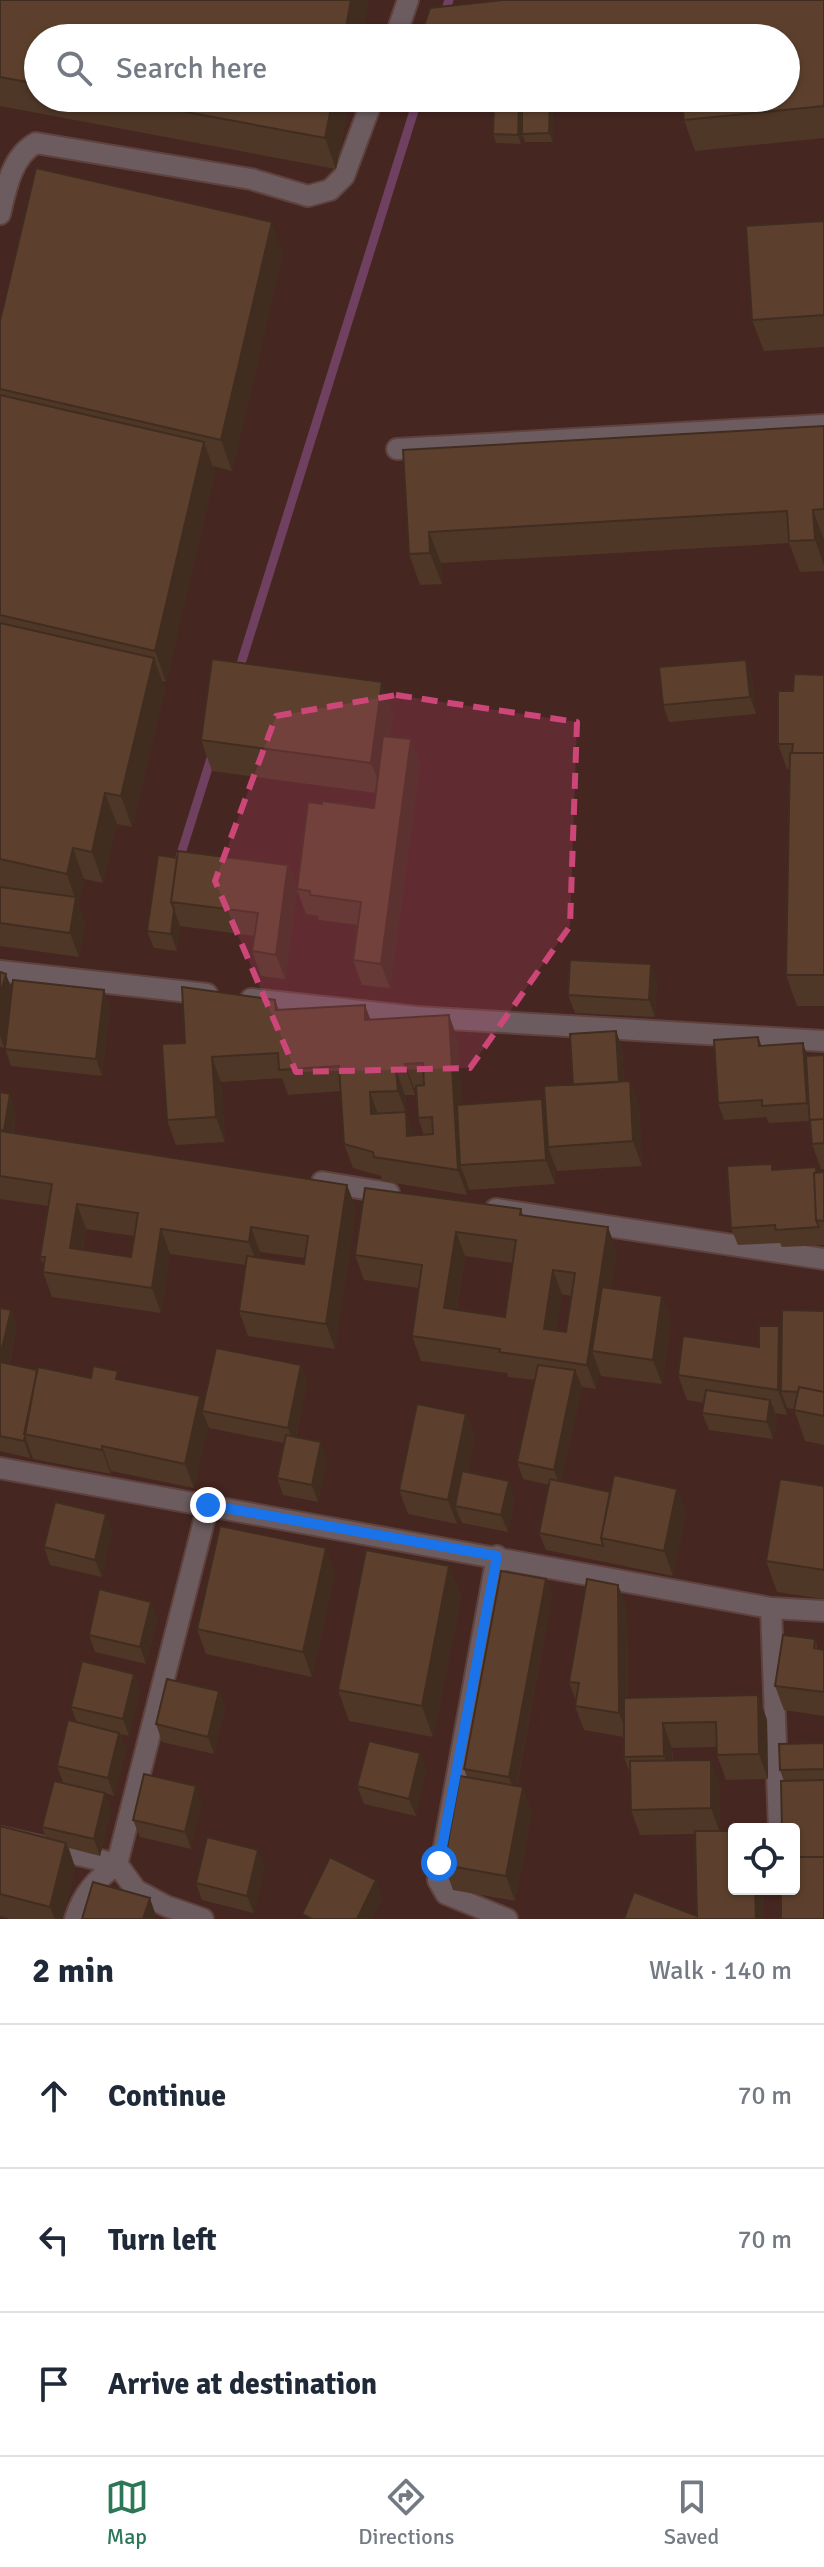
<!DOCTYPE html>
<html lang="en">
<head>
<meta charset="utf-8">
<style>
  :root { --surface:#fff; --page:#f2f2f3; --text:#1f2937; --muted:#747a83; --line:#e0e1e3; --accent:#2b7757 }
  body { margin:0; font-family:Signika,sans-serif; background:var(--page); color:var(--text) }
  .controls { position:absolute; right:24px; bottom:24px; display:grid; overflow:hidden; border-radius:8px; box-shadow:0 2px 6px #0004 }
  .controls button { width:72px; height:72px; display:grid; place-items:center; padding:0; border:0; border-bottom:2px solid var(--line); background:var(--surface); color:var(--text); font:40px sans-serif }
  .stop { position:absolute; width:24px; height:24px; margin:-18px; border:6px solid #1a73e8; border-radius:50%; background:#fff }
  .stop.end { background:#1a73e8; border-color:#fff; box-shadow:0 2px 8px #0008 }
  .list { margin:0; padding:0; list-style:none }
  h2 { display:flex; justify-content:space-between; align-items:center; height:104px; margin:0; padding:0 32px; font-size:34px }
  h2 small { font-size:26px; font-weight:400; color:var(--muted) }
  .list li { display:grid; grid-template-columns:52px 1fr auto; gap:24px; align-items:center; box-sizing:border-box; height:144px; padding:0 32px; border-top:2px solid var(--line) }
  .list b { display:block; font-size:30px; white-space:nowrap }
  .list em { font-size:26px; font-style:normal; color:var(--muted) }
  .icon { flex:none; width:44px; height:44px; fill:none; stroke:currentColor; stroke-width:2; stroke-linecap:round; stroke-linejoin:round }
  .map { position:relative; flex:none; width:824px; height:1919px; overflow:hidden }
  .search { position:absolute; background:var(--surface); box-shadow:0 2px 6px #0004; left:24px; right:24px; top:24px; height:88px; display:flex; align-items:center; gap:20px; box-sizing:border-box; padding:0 28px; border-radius:44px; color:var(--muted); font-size:30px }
  .sheet { height:536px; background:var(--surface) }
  nav { display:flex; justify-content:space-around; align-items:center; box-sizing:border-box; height:112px; border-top:2px solid var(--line); background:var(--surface); font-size:22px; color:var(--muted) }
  nav a { display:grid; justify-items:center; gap:4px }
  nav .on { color:var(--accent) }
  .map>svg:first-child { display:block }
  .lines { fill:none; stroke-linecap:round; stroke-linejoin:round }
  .stream { stroke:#704060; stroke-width:9 }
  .minor-casing { stroke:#5f423d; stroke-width:24 }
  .minor { stroke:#6c5c5f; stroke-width:20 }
  .wall { fill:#4f3727; fill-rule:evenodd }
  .shaded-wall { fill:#402d20 }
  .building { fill:#5c402d; stroke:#402d20; stroke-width:2; fill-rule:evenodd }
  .route { stroke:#1a73e8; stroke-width:10 }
  .marked { fill:#cc4778; fill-opacity:0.2; stroke:#cc4778; stroke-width:6; stroke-dasharray:16 10; stroke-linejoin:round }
</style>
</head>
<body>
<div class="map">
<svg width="824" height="1919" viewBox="0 0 824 1919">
  <rect width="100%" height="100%" fill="#452621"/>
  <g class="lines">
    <path class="stream" d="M 437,38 L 449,0
      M 238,673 L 418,98
      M 179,860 L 213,752"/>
    <g class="minor-casing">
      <path id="minor" d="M 395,38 L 408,0
        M 0,214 C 6,188 12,156 36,143 L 251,179 L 308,196 L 330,190 L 344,176 L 373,98
        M 397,449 L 824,425
        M 0,971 L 207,994
        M 251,999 L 416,1017 L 824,1041
        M 322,1182 L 389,1193
        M 496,1209 L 824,1259
        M 0,1468 L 771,1608 L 824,1611
        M 497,1556 L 438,1880 L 446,1894 L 507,1919
        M 771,1608 L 779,1829
        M 0,1837 L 117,1864 L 136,1890 L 166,1906 L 203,1919
        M 75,1919 C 83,1893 96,1880 117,1864 L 208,1505"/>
    </g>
    <use href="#minor" class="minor"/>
  </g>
  <path class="wall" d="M 0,0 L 368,0 L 361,38 L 38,38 L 38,98 L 350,98 L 336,169 L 0,106 Z
    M 824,0 L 824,138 L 695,151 L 684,120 L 786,38 L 420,38 Z
    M 519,106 L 522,115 L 553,110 L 553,142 L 525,142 L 522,134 L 522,119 L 521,144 L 496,143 L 493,134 Z
    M 824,221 L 824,347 L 764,351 L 752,320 Z
    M 283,253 L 232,471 L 213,466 L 215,473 L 166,682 L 162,681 L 165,689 L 132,827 L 117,824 L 103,883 L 84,879 L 78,904 L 85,922 L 79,957 L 0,946 L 0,321 Z
    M 824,426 L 824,571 L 800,572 L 789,543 L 441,563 L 442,584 L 420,585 L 409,554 L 403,450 Z
    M 746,660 L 752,677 L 756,714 L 669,722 L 663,705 Z
    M 824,675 L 824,1006 L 797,1006 L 786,975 L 790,769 L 787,769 L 778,744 L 793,691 Z
    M 393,713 L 390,737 L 420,764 L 390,988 L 362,985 L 353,960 L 358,925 L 319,920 L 318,916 L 306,914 L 297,890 L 285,979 L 261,976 L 252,951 L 254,936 L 180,926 L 177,951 L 154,948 L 147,931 L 177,858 L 288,865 L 297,889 L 322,804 L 374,808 L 376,793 L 212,771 L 201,740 Z
    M 0,972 L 12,989 L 104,990 L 110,1007 L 102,1076 L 11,1066 L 5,1048 L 0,1047 Z
    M 657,982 L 655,1017 L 575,1013 L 568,995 Z
    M 275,1000 L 279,1010 L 370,1020 L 458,1040 L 462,1105 L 542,1099 L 546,1108 L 573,1085 L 616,1031 L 622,1048 L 624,1081 L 630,1081 L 639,1106 L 642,1166 L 557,1171 L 554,1163 L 555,1184 L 469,1190 L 467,1182 L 467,1195 L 382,1181 L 381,1176 L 353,1168 L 344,1144 L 341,1091 L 288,1095 L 282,1078 L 221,1082 L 225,1142 L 176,1145 L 167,1120 L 185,1043 ZM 414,1088 L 416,1088 L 418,1118 L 424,1135 L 414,1136 L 407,1115 L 405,1095 L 415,1095 Z
    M 758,1037 L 762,1046 L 807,1056 L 824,1055 L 824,1169 L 821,1169 L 812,1144 L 810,1121 L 769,1123 L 766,1117 L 724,1120 L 718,1103 Z
    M 0,1092 L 16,1111 L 13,1133 L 347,1185 L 356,1209 L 335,1349 L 248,1336 L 239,1311 L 246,1265 L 170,1254 L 161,1313 L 52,1297 L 43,1272 L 44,1266 L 40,1257 L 48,1206 L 0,1199 ZM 86,1229 L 134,1236 L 131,1257 L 83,1250 ZM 260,1252 L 305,1258 L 304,1264 L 259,1257 Z
    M 774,1170 L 824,1172 L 824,1245 L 782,1247 L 780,1243 L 738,1245 L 731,1228 Z
    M 521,1209 L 523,1215 L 617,1252 L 611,1289 L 662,1296 L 671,1321 L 662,1384 L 601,1376 L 599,1370 L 596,1389 L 582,1387 L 561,1482 L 610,1492 L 677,1489 L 686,1513 L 673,1576 L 546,1550 L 539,1533 L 549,1485 L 523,1479 L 517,1462 L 535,1380 L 508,1377 L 507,1373 L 421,1361 L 412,1336 L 419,1288 L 364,1280 L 355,1255 ZM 465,1256 L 513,1263 L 505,1317 L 457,1310 ZM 562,1294 L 571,1296 L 566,1332 L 556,1331 Z
    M 0,1308 L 11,1310 L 17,1328 L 9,1364 L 37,1370 L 91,1378 L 121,1380 L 203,1406 L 301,1365 L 307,1382 L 296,1437 L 327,1459 L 318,1502 L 283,1495 L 277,1478 L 284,1443 L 209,1428 L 208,1425 L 194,1488 L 111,1471 L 111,1474 L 33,1459 L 31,1453 L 30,1458 L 0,1451 Z
    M 824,1311 L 824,1445 L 805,1441 L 794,1409 L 787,1408 L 787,1415 L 775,1413 L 777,1417 L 773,1439 L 709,1430 L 702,1413 L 704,1403 L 687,1400 L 678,1375 L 759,1347 Z
    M 466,1414 L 475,1438 L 468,1472 L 515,1498 L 508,1532 L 462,1523 L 459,1516 L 457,1524 L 408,1514 L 399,1490 Z
    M 824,1486 L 824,1599 L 777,1592 L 766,1561 Z
    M 112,1531 L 102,1577 L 50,1565 L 44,1547 Z
    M 326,1548 L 335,1573 L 312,1677 L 206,1654 L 197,1629 Z
    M 449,1566 L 461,1597 L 433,1737 L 349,1721 L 338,1690 Z
    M 546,1579 L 552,1596 L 517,1786 L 532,1812 L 515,1901 L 453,1890 L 444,1865 L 467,1777 L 464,1769 Z
    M 618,1585 L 627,1609 L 628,1698 L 758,1695 L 767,1720 L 768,1779 L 726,1780 L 717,1755 L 716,1747 L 672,1748 L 673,1760 L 720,1784 L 720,1831 L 734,1889 L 764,1889 L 764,1919 L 697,1916 L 695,1834 L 640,1835 L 631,1810 L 630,1773 L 624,1757 L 624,1737 L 584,1730 L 575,1706 L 576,1701 L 569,1682 Z
    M 151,1602 L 157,1619 L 146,1664 L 95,1652 L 89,1635 Z
    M 815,1639 L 818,1649 L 824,1650 L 824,1716 L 784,1710 L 775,1686 Z
    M 134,1674 L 140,1691 L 129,1736 L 120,1734 L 126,1750 L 114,1796 L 105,1793 L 111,1810 L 100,1856 L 69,1848 L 75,1867 L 62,1919 L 10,1919 L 0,1916 L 0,1826 L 46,1838 L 42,1827 L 63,1783 L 57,1766 L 77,1723 L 71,1707 Z
    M 219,1691 L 225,1708 L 214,1754 L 162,1742 L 156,1724 Z
    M 824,1743 L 824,1919 L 794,1889 L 784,1781 L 780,1770 Z
    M 420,1753 L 426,1770 L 416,1816 L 364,1804 L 357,1786 Z
    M 202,1804 L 191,1849 L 140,1837 L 133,1820 Z
    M 265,1867 L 254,1913 L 202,1900 L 196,1883 Z"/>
  <path class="shaded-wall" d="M 351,0 L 368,0 L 361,38 L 344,38 Z
    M 333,98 L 350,98 L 336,169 L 325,138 Z
    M 550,101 L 553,110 L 553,142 L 549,133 Z
    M 519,106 L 522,115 L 521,144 L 518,135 Z
    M 272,222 L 283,253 L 232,471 L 221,440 Z
    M 204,442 L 215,473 L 166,682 L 155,651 Z
    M 813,510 L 824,540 L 824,566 L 815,540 Z
    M 429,532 L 441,563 L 442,584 L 430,553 Z
    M 154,658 L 165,689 L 132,827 L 121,796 Z
    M 746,660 L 752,677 L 756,714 L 750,697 Z
    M 382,682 L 393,713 L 383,794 L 371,763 Z
    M 411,739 L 420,764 L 390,988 L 381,964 Z
    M 105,793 L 117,824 L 103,883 L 92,852 Z
    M 73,848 L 84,879 L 78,904 L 85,922 L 79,957 L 70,933 L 75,898 L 67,874 Z
    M 288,865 L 297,890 L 285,979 L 276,955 Z
    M 174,909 L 180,926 L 177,951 L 171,934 Z
    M 651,964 L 657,982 L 655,1017 L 649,1000 Z
    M 6,974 L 18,1005 L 5,1049 L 0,1036 L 0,995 Z
    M 104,990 L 110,1007 L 102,1076 L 96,1059 Z
    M 365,1005 L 374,1029 L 365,1020 Z
    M 449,1015 L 458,1040 L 466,1165 L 460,1165 L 467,1182 L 467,1195 L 458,1170 Z
    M 616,1031 L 622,1048 L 625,1100 L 619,1083 Z
    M 803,1043 L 809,1061 L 813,1121 L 807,1103 Z
    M 212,1057 L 221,1082 L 225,1142 L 216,1117 Z
    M 405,1064 L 414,1088 L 415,1095 L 406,1070 Z
    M 396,1070 L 405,1095 L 407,1115 L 415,1137 L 407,1136 L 406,1113 L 398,1091 Z
    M 630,1081 L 639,1106 L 642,1166 L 633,1141 Z
    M 370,1092 L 379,1117 L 371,1114 Z
    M 10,1094 L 16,1111 L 10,1148 L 4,1130 Z
    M 542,1099 L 551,1124 L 548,1147 L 554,1163 L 555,1184 L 546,1160 Z
    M 347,1185 L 356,1209 L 335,1349 L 326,1324 Z
    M 77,1204 L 86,1229 L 79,1273 L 70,1248 Z
    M 251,1227 L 260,1252 L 258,1267 L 249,1242 Z
    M 608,1227 L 617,1252 L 602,1352 L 592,1351 L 599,1370 L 596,1389 L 587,1365 Z
    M 161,1229 L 170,1254 L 161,1313 L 152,1288 Z
    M 456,1232 L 465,1256 L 453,1333 L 444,1308 Z
    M 553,1270 L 562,1294 L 553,1354 L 544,1329 Z
    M 662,1296 L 671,1321 L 662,1384 L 653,1360 Z
    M 11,1310 L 17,1328 L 5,1379 L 0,1364 L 0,1357 Z
    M 779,1326 L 788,1351 L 781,1391 L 787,1408 L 787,1415 L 778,1390 Z
    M 301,1365 L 307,1382 L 294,1445 L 288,1428 Z
    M 575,1370 L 582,1387 L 560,1487 L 554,1470 Z
    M 200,1396 L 205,1411 L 202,1411 L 208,1425 L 194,1488 L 185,1464 Z
    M 770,1400 L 777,1417 L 773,1439 L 767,1422 Z
    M 466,1414 L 475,1438 L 461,1507 L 455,1506 L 459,1516 L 457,1524 L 448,1500 Z
    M 25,1436 L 31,1453 L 30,1458 L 24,1441 Z
    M 321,1442 L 327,1459 L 318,1502 L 312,1485 Z
    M 102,1446 L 111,1471 L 111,1474 L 102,1450 Z
    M 509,1481 L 515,1498 L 508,1532 L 501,1515 Z
    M 677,1489 L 686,1513 L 673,1576 L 664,1551 Z
    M 106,1514 L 112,1531 L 102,1577 L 95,1560 Z
    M 326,1548 L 335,1573 L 312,1677 L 303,1652 Z
    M 449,1566 L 461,1597 L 433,1737 L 422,1706 Z
    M 546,1579 L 552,1596 L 515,1794 L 509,1777 Z
    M 618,1585 L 627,1609 L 628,1738 L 619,1713 Z
    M 151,1602 L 157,1619 L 146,1664 L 140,1647 Z
    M 134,1674 L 140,1691 L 129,1736 L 123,1719 Z
    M 219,1691 L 225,1708 L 214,1754 L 208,1737 Z
    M 758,1695 L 767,1720 L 768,1779 L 759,1754 Z
    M 663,1723 L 672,1748 L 673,1781 L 664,1756 Z
    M 119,1733 L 126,1750 L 114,1796 L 108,1778 Z
    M 420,1753 L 426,1770 L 416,1816 L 409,1799 Z
    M 711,1760 L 720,1784 L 720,1833 L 711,1808 Z
    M 196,1786 L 202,1804 L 191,1849 L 185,1832 Z
    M 523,1787 L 532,1812 L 515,1901 L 506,1876 Z
    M 105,1793 L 111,1810 L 100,1856 L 94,1839 Z
    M 66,1843 L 75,1867 L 62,1919 L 55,1919 L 50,1907 Z
    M 258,1850 L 265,1867 L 254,1913 L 247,1896 Z
    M 376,1880 L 383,1897 L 372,1919 L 357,1919 Z
    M 755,1889 L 764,1889 L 764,1919 L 756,1919 Z
    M 150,1898 L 156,1916 L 155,1919 L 143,1919 Z"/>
  <path class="building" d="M 0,0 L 351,0 L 344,38 L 38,38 L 38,84 L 0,77 Z
    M 503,0 L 824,0 L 824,106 L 684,120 L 681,98 L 786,98 L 786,38 L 676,38 L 675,35 L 641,38 L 420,38 L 430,8 Z
    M 111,98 L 333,98 L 325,138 Z
    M 522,101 L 550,101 L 549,133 L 522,134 Z
    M 494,105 L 519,106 L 518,135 L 493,134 Z
    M 36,168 L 272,222 L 221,440 L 0,389 L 0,321 Z
    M 824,221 L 824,315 L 752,320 L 746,226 Z
    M 0,395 L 204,442 L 155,651 L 0,615 Z
    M 824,426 L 824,509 L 813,510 L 815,540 L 789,541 L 787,511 L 429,532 L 430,553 L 409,554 L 403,450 Z
    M 0,623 L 154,658 L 121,796 L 105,793 L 92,852 L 73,848 L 67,874 L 0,859 Z
    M 212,659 L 382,682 L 371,763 L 201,740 Z
    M 746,660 L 750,697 L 663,705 L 659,667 Z
    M 794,674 L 824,675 L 824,753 L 792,753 L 793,744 L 778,744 L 778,691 L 793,691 Z
    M 383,736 L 411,739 L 381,964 L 353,960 L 361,902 L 310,895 L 310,891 L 297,889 L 308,802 L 322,804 L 322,801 L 374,808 Z
    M 790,753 L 824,753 L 824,975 L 786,975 Z
    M 178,851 L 288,865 L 276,955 L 252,951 L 258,913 L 171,902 Z
    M 158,855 L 177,858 L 171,902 L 174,909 L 171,934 L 147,931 Z
    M 0,887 L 76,897 L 70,933 L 0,923 Z
    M 570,960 L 651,964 L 649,1000 L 568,995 Z
    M 0,972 L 6,974 L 0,995 Z
    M 13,980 L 104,990 L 96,1059 L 5,1049 Z
    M 182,987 L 275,1000 L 276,1010 L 365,1005 L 365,1020 L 449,1015 L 458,1170 L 374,1157 L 373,1152 L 344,1144 L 339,1066 L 279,1070 L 278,1053 L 212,1057 L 216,1117 L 167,1120 L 162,1044 L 185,1043 ZM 423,1063 L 424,1085 L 416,1086 L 418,1118 L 432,1117 L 433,1134 L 407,1136 L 406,1112 L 371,1114 L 370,1092 L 398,1091 L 396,1070 L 406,1070 L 405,1064 Z
    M 616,1031 L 619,1082 L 573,1085 L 570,1034 Z
    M 758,1037 L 759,1046 L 803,1043 L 807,1103 L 762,1106 L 762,1100 L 718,1103 L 714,1040 Z
    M 824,1055 L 824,1119 L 810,1120 L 810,1128 L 806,1056 Z
    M 630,1081 L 633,1141 L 548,1147 L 544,1086 Z
    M 0,1092 L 10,1094 L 4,1130 L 0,1130 Z
    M 542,1099 L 546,1160 L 460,1165 L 457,1105 Z
    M 824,1119 L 824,1143 L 812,1144 L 810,1120 Z
    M 0,1131 L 347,1185 L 326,1324 L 239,1311 L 247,1256 L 304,1264 L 308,1236 L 251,1227 L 249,1242 L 161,1229 L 152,1288 L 43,1272 L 45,1257 L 40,1257 L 52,1184 L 0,1176 ZM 77,1204 L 138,1213 L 131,1257 L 70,1248 Z
    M 772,1164 L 772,1170 L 816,1167 L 816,1173 L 814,1173 L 816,1220 L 819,1227 L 776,1230 L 775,1225 L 731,1228 L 727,1166 Z
    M 824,1172 L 824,1221 L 816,1220 L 814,1173 Z
    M 365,1188 L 521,1209 L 520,1215 L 608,1227 L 587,1365 L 499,1352 L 500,1349 L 412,1336 L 422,1265 L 355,1255 ZM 456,1232 L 516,1240 L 505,1317 L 444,1308 ZM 553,1270 L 575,1273 L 566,1332 L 544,1329 Z
    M 602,1287 L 662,1296 L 653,1360 L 592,1351 Z
    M 0,1308 L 11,1310 L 0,1357 Z
    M 782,1310 L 824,1311 L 824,1392 L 799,1387 L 798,1392 L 781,1391 Z
    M 759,1326 L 779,1326 L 778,1390 L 678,1375 L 683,1336 L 759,1347 Z
    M 216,1348 L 301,1365 L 288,1428 L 202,1411 Z
    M 0,1362 L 37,1370 L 24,1441 L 0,1436 Z
    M 538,1365 L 575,1370 L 554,1470 L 517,1462 Z
    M 93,1366 L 118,1371 L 116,1379 L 200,1396 L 185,1464 L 102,1446 L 102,1450 L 24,1434 L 38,1367 L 91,1378 Z
    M 799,1387 L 824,1392 L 824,1416 L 794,1410 Z
    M 706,1390 L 770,1400 L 767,1422 L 702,1413 Z
    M 417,1404 L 466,1414 L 448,1500 L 399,1490 Z
    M 286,1435 L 321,1442 L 312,1485 L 277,1478 Z
    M 462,1471 L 509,1481 L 501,1515 L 455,1506 Z
    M 614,1475 L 677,1489 L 664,1551 L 601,1538 Z
    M 550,1479 L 610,1492 L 601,1538 L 603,1546 L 539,1533 Z
    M 780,1479 L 824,1486 L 824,1570 L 766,1561 Z
    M 55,1502 L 106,1514 L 95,1560 L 44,1547 Z
    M 220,1526 L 326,1548 L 303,1652 L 197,1629 Z
    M 366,1550 L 449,1566 L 422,1706 L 338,1690 Z
    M 501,1571 L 546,1579 L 509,1777 L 464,1769 Z
    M 587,1579 L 618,1585 L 619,1713 L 575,1706 L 579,1683 L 569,1682 Z
    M 99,1589 L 151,1602 L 140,1647 L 89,1635 Z
    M 783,1635 L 815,1639 L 814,1648 L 824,1650 L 824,1692 L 775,1686 Z
    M 82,1661 L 134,1674 L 123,1719 L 71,1707 Z
    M 167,1679 L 219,1691 L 208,1737 L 156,1724 Z
    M 758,1695 L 759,1754 L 717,1755 L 716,1722 L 663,1723 L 664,1756 L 624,1757 L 624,1698 Z
    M 68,1720 L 119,1733 L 108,1778 L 57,1766 Z
    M 369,1741 L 420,1753 L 409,1799 L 357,1786 Z
    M 824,1743 L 824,1769 L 780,1770 L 779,1744 Z
    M 711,1760 L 711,1808 L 631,1810 L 630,1761 Z
    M 144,1774 L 196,1786 L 185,1832 L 133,1820 Z
    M 460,1776 L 523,1787 L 506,1876 L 444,1865 Z
    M 824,1780 L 824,1857 L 794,1857 L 794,1829 L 782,1829 L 781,1781 Z
    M 54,1781 L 105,1793 L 94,1839 L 42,1827 Z
    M 0,1826 L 66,1843 L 50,1907 L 0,1894 Z
    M 695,1831 L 734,1831 L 734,1889 L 755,1889 L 756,1919 L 624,1919 L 634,1892 L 697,1916 Z
    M 207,1837 L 258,1850 L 247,1896 L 196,1883 Z
    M 330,1857 L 376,1880 L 357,1919 L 312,1919 L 302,1914 Z
    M 794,1857 L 824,1857 L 824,1919 L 781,1919 L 781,1889 L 794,1889 Z
    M 93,1882 L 150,1898 L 143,1919 L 82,1919 Z"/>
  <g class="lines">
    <path class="route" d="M 208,1505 L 497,1556 L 439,1863"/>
  </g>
  <path class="marked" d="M 396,695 L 577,722 L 570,926 L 470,1068 L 296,1072 L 215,881 L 276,716 Z"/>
</svg>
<div class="controls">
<button><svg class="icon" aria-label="locate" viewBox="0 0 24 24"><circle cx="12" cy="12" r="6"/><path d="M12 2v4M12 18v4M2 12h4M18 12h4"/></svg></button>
</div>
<div class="stop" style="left:439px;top:1863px"></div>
<div class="stop end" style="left:208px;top:1505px"></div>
<div class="search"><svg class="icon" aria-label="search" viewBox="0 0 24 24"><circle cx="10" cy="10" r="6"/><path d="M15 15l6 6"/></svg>Search here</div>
</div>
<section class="sheet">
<h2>2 min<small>Walk · 140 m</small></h2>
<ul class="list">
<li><svg class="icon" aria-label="ahead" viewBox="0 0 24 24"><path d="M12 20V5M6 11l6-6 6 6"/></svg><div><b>Continue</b></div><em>70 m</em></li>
<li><svg class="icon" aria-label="left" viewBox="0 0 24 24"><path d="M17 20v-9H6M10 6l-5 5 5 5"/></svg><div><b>Turn left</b></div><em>70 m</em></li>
<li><svg class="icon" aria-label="arrive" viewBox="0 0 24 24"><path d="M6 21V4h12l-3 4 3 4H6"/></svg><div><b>Arrive at destination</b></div></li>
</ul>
</section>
<nav>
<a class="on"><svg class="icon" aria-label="map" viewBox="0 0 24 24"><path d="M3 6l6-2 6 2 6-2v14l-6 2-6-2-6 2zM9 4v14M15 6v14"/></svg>Map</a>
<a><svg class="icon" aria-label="directions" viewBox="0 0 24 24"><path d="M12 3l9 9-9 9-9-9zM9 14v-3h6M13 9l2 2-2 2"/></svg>Directions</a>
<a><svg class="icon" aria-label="saved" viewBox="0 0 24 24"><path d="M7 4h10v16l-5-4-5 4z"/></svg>Saved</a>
</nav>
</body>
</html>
